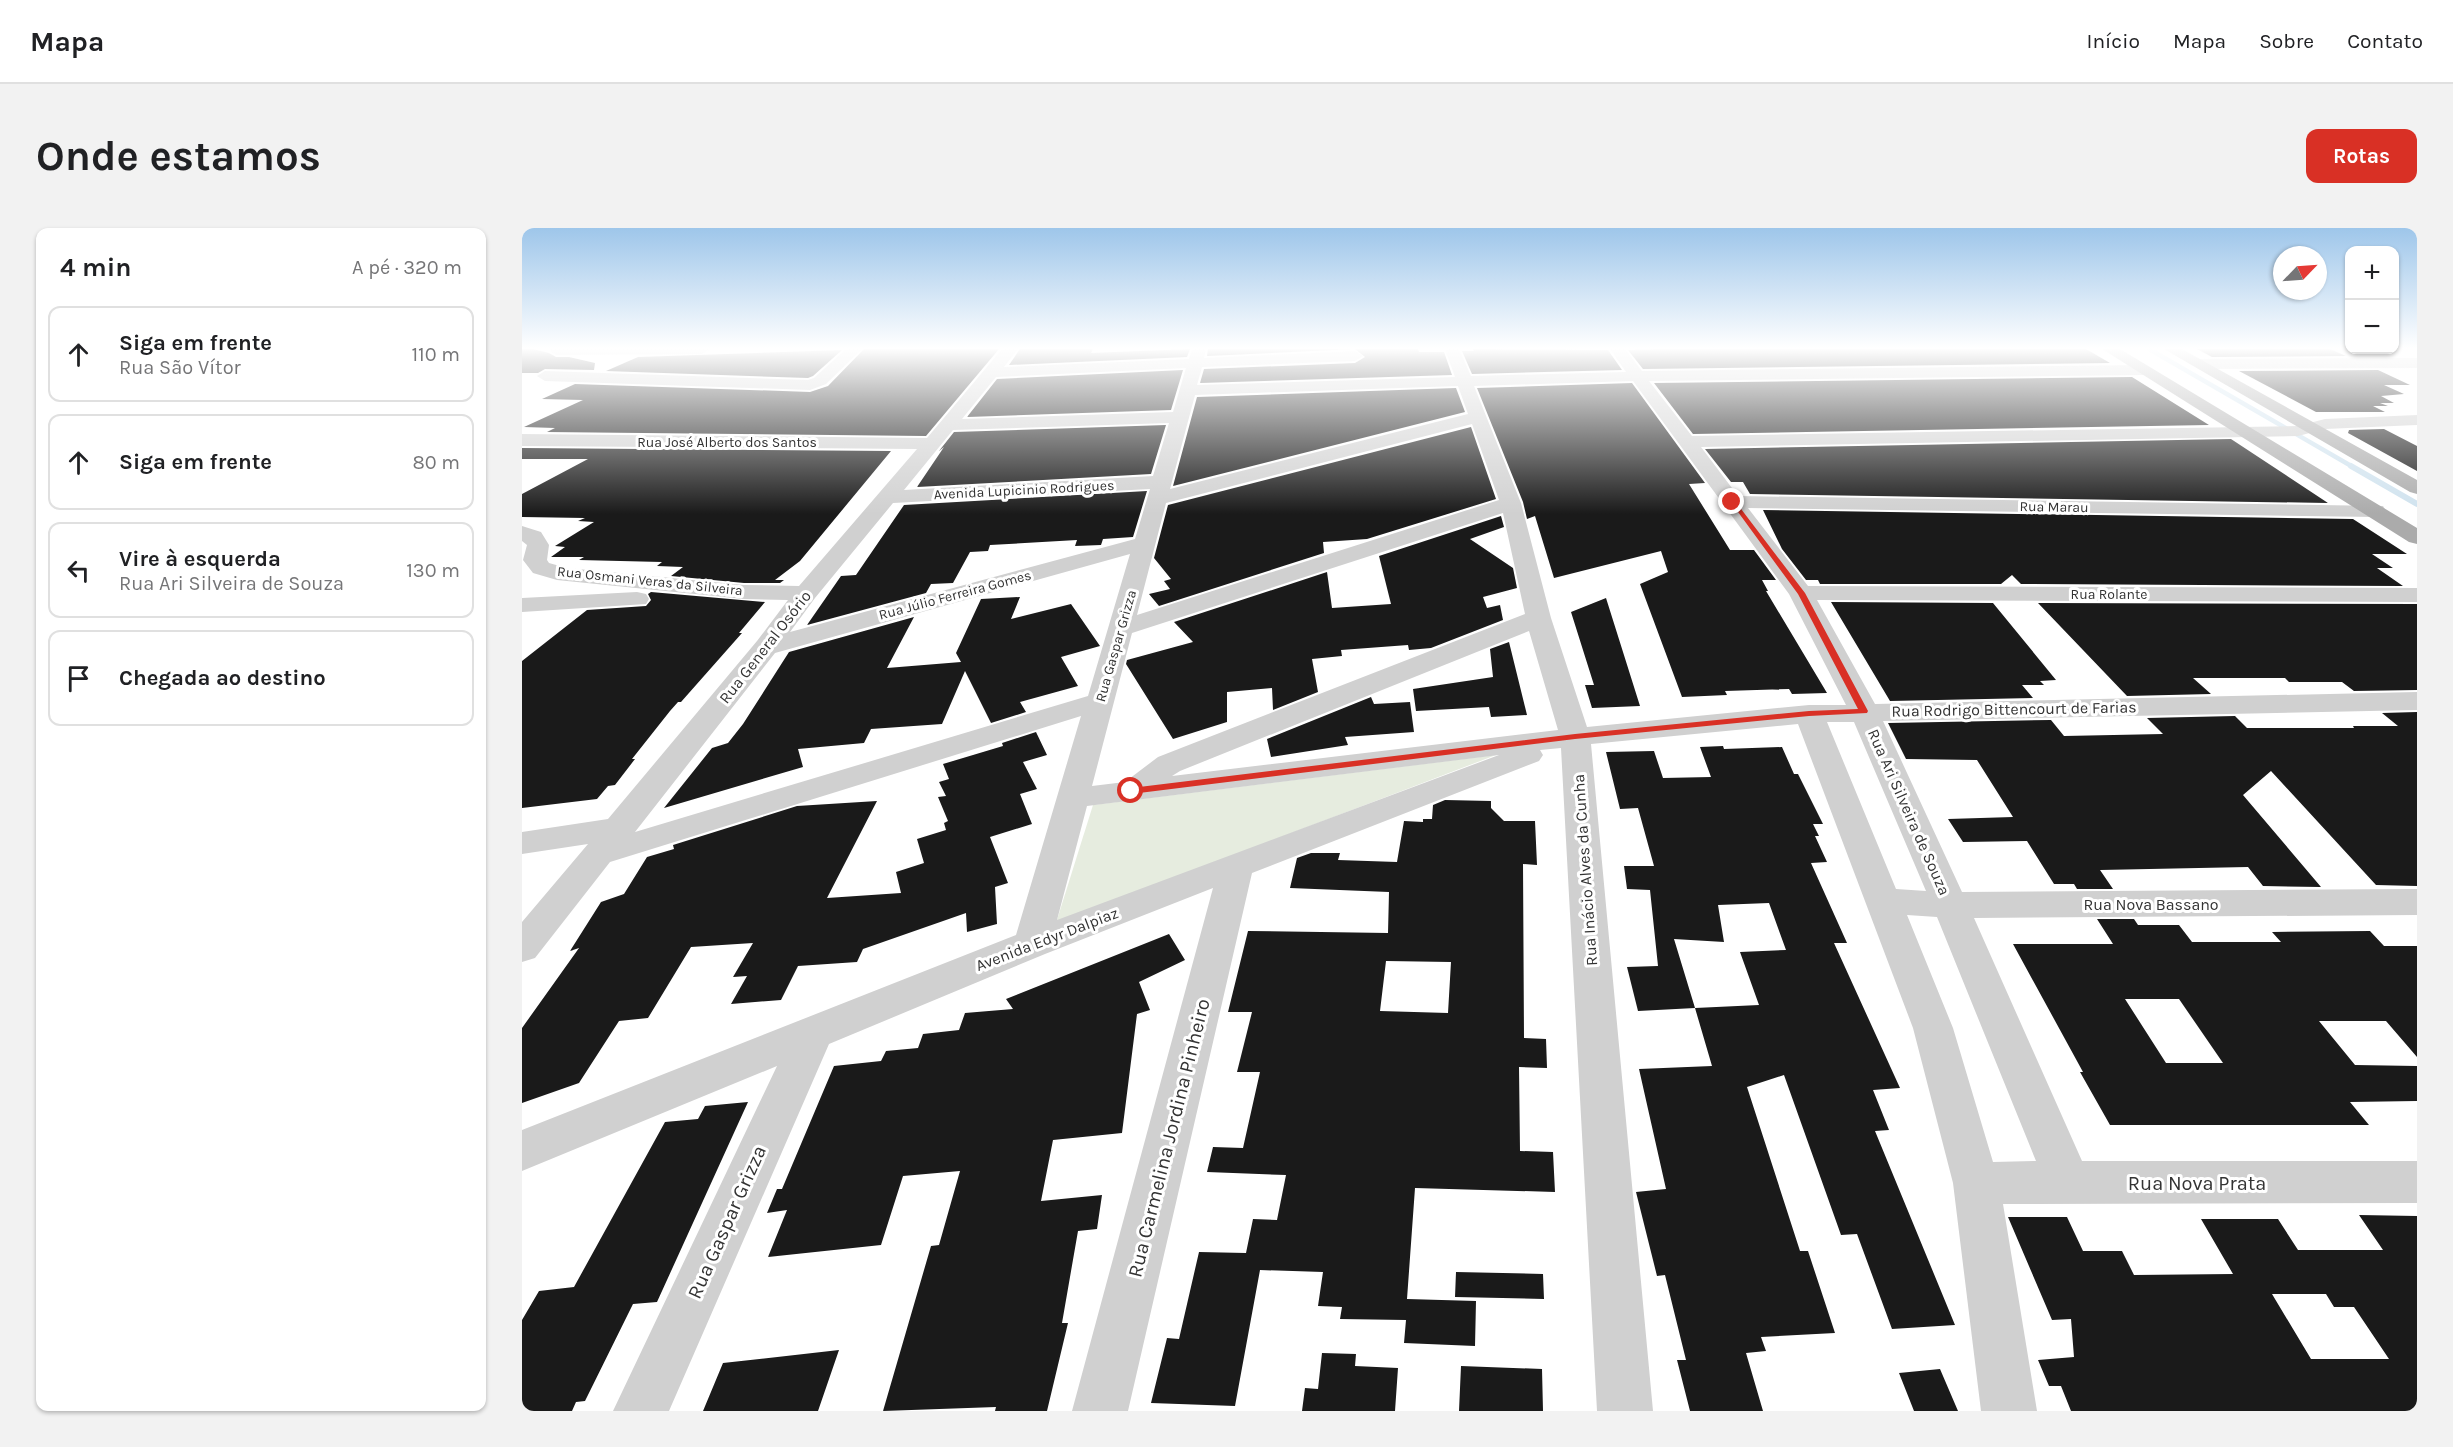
<!DOCTYPE html>
<html lang="pt">
<head>
<meta charset="utf-8">
<style>
  :root { --surface:#fff; --page:#f2f2f2; --text:#202124; --muted:#757577; --line:#e0e0e0; --accent:#d93025 }
  body { margin:0; font-family:Karla,sans-serif; background:var(--page); color:var(--text) }
  .controls { position:absolute; right:18px; top:18px; display:grid; overflow:hidden; border-radius:12px; box-shadow:0 2px 4px #0004 }
  .controls button { width:54px; height:54px; display:grid; place-items:center; padding:0; border:0; border-bottom:2px solid var(--line); background:var(--surface); color:var(--text); font:30px sans-serif }
  .compass { position:absolute; left:1751px; top:18px; width:54px; height:54px; border-radius:50%; background:var(--surface); box-shadow:0 2px 4px #0004; rotate:65deg }
  .stop { position:absolute; width:18px; height:18px; margin:-14px; border:4px solid #d93025; border-radius:50%; background:#fff }
  .stop.end { background:#d93025; border-color:#fff; box-shadow:0 2px 6px #0008 }
  .list { margin:0; padding:0; list-style:none }
  h2 { display:flex; justify-content:space-between; align-items:center; height:78px; margin:0; padding:0 24px; font-size:26px }
  h2 small { font-size:20px; font-weight:400; color:var(--muted) }
  .list li { display:grid; grid-template-columns:39px 1fr auto; gap:18px; align-items:center; box-sizing:border-box; height:96px; margin:0 12px 12px; padding:0 12px; border:2px solid var(--line); border-radius:12px }
  .list b { display:block; font-size:22px; white-space:nowrap }
  .list p { margin:0; font-size:20px; white-space:nowrap; color:var(--muted) }
  .list em { font-size:20px; font-style:normal; color:var(--muted) }
  .icon { flex:none; width:33px; height:33px; fill:none; stroke:currentColor; stroke-width:2; stroke-linecap:round; stroke-linejoin:round }
  .map { position:relative; flex:none; width:1895px; height:1183px; overflow:hidden; border-radius:12px }
  header { display:flex; align-items:center; gap:36px; box-sizing:border-box; height:84px; padding:0 30px; background:var(--surface); border-bottom:2px solid var(--line) }
  header strong { font-size:28px }
  nav { display:flex; gap:33px; margin-inline-start:auto; font-size:21px }
  .intro { display:flex; align-items:center; justify-content:space-between; box-sizing:border-box; height:144px; padding:0 36px }
  h1 { margin:0; font-size:42px }
  .button { padding:15px 27px; border-radius:12px; background:var(--accent); color:#fff; font-size:21px; font-weight:700 }
  main { display:flex; gap:36px; padding:0 36px }
  aside { flex:1; background:var(--surface); border-radius:12px; box-shadow:0 2px 4px #0004 }
  .map>svg:first-child { display:block }
  .green { fill:#e6ecdf }
  .lines { fill:none; stroke-linecap:round; stroke-linejoin:round }
  .stream-far1 { stroke:#cfe2ee; stroke-width:4.5 }
  .stream { stroke:#cfe2ee; stroke-width:6 }
  .building { fill:#1a1a1a; fill-rule:evenodd }
  .minor { fill:#d0d0d0; fill-rule:evenodd }
  .major { fill:#ababab; fill-rule:evenodd }
  .route { fill:#d93025 }
  .labels { text-anchor:middle; dominant-baseline:central; stroke-width:6; stroke-linejoin:round; paint-order:stroke }
  .far-street-label { font-size:14px; fill:#333; stroke:#fff }
  .street-label { font-size:16px; fill:#333; stroke:#fff }
  .near-street-label { font-size:20px; fill:#333; stroke:#fff }
</style>
</head>
<body>
<header>
<strong>Mapa</strong>
<nav><a>Início</a><a>Mapa</a><a>Sobre</a><a>Contato</a></nav>
</header>
<div class="intro"><h1>Onde estamos</h1><a class="button">Rotas</a></div>
<main>
<aside>
<h2>4 min<small>A pé · 320 m</small></h2>
<ul class="list">
<li><svg class="icon" aria-label="ahead" viewBox="0 0 24 24"><path d="M12 20V5M6 11l6-6 6 6"/></svg><div><b>Siga em frente</b><p>Rua São Vítor</p></div><em>110 m</em></li>
<li><svg class="icon" aria-label="ahead" viewBox="0 0 24 24"><path d="M12 20V5M6 11l6-6 6 6"/></svg><div><b>Siga em frente</b></div><em>80 m</em></li>
<li><svg class="icon" aria-label="left" viewBox="0 0 24 24"><path d="M17 20v-9H6M10 6l-5 5 5 5"/></svg><div><b>Vire à esquerda</b><p>Rua Ari Silveira de Souza</p></div><em>130 m</em></li>
<li><svg class="icon" aria-label="arrive" viewBox="0 0 24 24"><path d="M6 21V4h12l-3 4 3 4H6"/></svg><div><b>Chegada ao destino</b></div></li>
</ul>
</aside>
<div class="map">
<svg width="1895" height="1183" viewBox="0 0 1895 1183">
  <rect width="100%" height="100%" fill="#fff"/>
  <path class="green" d="M 974,527 L 534,695 L 571,577 Z"/>
  <g class="lines">
    <path class="stream-far1" d="M 1627,121 L 1831,239"/>
    <path class="stream" d="M 1829,238 L 1895,276"/>
  </g>
  <path class="building" d="M 0,121 L 11,121 L 27,125 L 34,129 L 47,129 L 73,135 L 72,142 L 23,141 L 16,145 L 0,145 Z
    M 342,121 L 477,121 L 404,208 L 25,204 L 33,200 L 2,199 L 61,172 L 20,171 L 53,156 L 288,164 L 306,158 Z
    M 498,121 L 571,121 L 569,125 L 668,121 L 665,129 L 487,137 Z
    M 686,121 L 896,121 L 897,124 L 922,124 L 930,147 L 678,155 L 682,141 L 833,135 L 843,129 L 833,121 L 685,128 Z
    M 951,121 L 1086,122 L 1100,142 L 950,146 L 940,123 L 952,123 Z
    M 1138,121 L 1564,121 L 1588,135 L 1121,141 L 1106,122 Z
    M 1675,121 L 1808,121 L 1824,128 L 1690,129 Z
    M 320,122 L 291,148 L 286,150 L 84,143 L 116,129 Z
    M 661,142 L 649,182 L 445,189 L 475,151 Z
    M 1856,142 L 1888,157 L 1862,157 L 1882,166 L 1859,168 L 1872,175 L 1858,175 L 1866,178 L 1851,178 L 1863,184 L 1794,184 L 1717,143 Z
    M 1610,149 L 1687,197 L 1171,206 L 1132,155 Z
    M 1110,155 L 1183,255 L 1167,256 L 1208,322 L 1232,322 L 1254,352 L 1240,352 L 1246,363 L 1244,363 L 1305,465 L 1270,466 L 1267,461 L 1203,463 L 1205,467 L 1160,469 L 1118,356 L 1146,344 L 1139,323 L 1032,350 L 1013,288 L 1005,291 L 1001,274 L 955,160 Z
    M 934,160 L 943,184 L 651,258 L 675,169 Z
    M 644,197 L 629,246 L 395,259 L 422,219 L 417,223 L 432,204 Z
    M 949,199 L 974,271 L 845,311 L 801,314 L 802,325 L 637,378 L 627,366 L 648,361 L 642,353 L 649,351 L 632,330 L 646,277 Z
    M 1862,201 L 1895,218 L 1895,243 L 1826,205 L 1827,202 Z
    M 1709,211 L 1806,275 L 1228,266 L 1221,254 L 1209,254 L 1183,221 Z
    M 0,220 L 369,223 L 278,333 L 253,352 L 262,352 L 258,355 L 222,355 L 149,348 L 161,339 L 135,338 L 140,334 L 57,332 L 62,329 L 29,329 L 43,319 L 33,318 L 72,294 L 56,293 L 63,290 L 0,289 L 0,266 L 66,231 L 0,231 Z
    M 625,263 L 611,309 L 581,311 L 579,317 L 553,318 L 555,312 L 468,317 L 466,323 L 448,324 L 431,355 L 409,356 L 404,365 L 285,397 L 319,348 L 334,347 L 382,277 Z
    M 1241,282 L 1831,291 L 1885,326 L 1850,326 L 1871,340 L 1855,340 L 1881,358 L 1499,356 L 1490,347 L 1479,356 L 1298,356 L 1296,352 L 1284,352 L 1260,321 Z
    M 979,288 L 982,299 L 948,311 L 991,340 L 995,360 L 961,369 L 965,380 L 978,377 L 981,392 L 909,420 L 887,422 L 886,417 L 819,422 L 820,428 L 790,431 L 796,464 L 751,482 L 750,460 L 705,464 L 705,494 L 651,511 L 604,436 L 605,432 L 671,414 L 652,394 L 805,344 L 810,380 L 869,376 L 857,328 Z
    M 129,364 L 243,374 L 217,405 L 220,405 L 159,474 L 156,474 L 148,483 L 110,531 L 113,531 L 93,557 L 86,558 L 75,571 L 0,580 L 0,433 L 65,382 L 124,378 L 129,372 L 126,366 Z
    M 498,369 L 489,391 L 549,376 L 578,418 L 539,429 L 556,458 L 498,474 L 504,484 L 469,495 L 443,443 L 420,496 L 349,501 L 342,515 L 276,521 L 281,539 L 142,580 L 190,520 L 206,515 L 221,496 L 267,424 L 392,389 L 365,440 L 439,434 L 434,425 L 459,371 Z
    M 1084,370 L 1118,478 L 1070,480 L 1063,457 L 1072,457 L 1049,384 Z
    M 1309,374 L 1471,375 L 1534,452 L 1518,453 L 1522,457 L 1500,457 L 1511,470 L 1368,473 Z
    M 1516,375 L 1895,376 L 1895,462 L 1832,463 L 1820,454 L 1767,454 L 1763,450 L 1671,450 L 1689,466 L 1605,468 Z
    M 987,414 L 1005,487 L 969,489 L 967,479 L 894,483 L 891,461 L 971,449 L 968,421 Z
    M 849,469 L 852,476 L 888,474 L 892,504 L 823,509 L 826,517 L 749,529 L 745,511 Z
    M 1895,484 L 1895,658 L 1854,657 L 1749,543 L 1721,567 L 1799,659 L 1741,658 L 1726,639 L 1578,642 L 1591,661 L 1555,661 L 1552,656 L 1532,656 L 1505,613 L 1441,614 L 1426,591 L 1491,589 L 1455,532 L 1384,531 L 1366,495 L 1529,492 L 1542,508 L 1641,506 L 1625,490 L 1713,488 L 1725,500 L 1832,500 L 1831,498 L 1876,498 L 1860,485 Z
    M 514,504 L 525,527 L 501,534 L 515,561 L 498,566 L 510,596 L 468,609 L 486,655 L 473,659 L 475,696 L 445,704 L 444,685 L 341,721 L 335,734 L 276,738 L 259,772 L 209,776 L 225,748 L 211,749 L 231,715 L 169,719 L 126,790 L 97,793 L 57,855 L 0,875 L 0,800 L 57,720 L 48,723 L 79,674 L 102,666 L 125,629 L 152,621 L 151,617 L 275,578 L 355,573 L 305,670 L 379,665 L 374,644 L 402,635 L 395,611 L 424,602 L 422,595 L 426,593 L 416,569 L 424,568 L 417,554 L 427,551 L 421,536 L 481,518 L 480,515 Z
    M 1201,518 L 1202,521 L 1260,519 L 1272,546 L 1276,546 L 1301,596 L 1291,596 L 1297,608 L 1293,608 L 1305,634 L 1289,635 L 1325,715 L 1312,715 L 1378,860 L 1351,862 L 1367,902 L 1353,903 L 1433,1097 L 1370,1101 L 1335,1006 L 1319,1007 L 1262,847 L 1225,859 L 1278,1023 L 1286,1023 L 1313,1105 L 1239,1109 L 1244,1123 L 1224,1125 L 1241,1183 L 1168,1183 L 1155,1132 L 1164,1132 L 1143,1047 L 1135,1048 L 1114,964 L 1144,961 L 1117,841 L 1190,838 L 1173,780 L 1116,783 L 1105,739 L 1136,738 L 1128,662 L 1105,661 L 1102,638 L 1132,638 L 1116,580 L 1098,581 L 1084,524 L 1132,523 L 1141,550 L 1189,549 L 1178,519 ZM 1247,675 L 1264,722 L 1218,724 L 1237,777 L 1173,780 L 1152,711 L 1202,714 L 1196,677 Z
    M 923,572 L 969,573 L 969,580 L 982,593 L 1013,593 L 1015,637 L 1001,636 L 1002,810 L 1024,811 L 1025,840 L 997,839 L 998,923 L 1031,924 L 1033,964 L 893,960 L 885,1071 L 954,1073 L 953,1118 L 882,1115 L 884,1092 L 818,1091 L 820,1079 L 796,1078 L 801,1044 L 738,1042 L 713,1178 L 629,1175 L 645,1110 L 657,1111 L 677,1024 L 724,1025 L 731,991 L 755,992 L 764,947 L 685,944 L 691,919 L 721,920 L 738,844 L 715,844 L 730,784 L 706,784 L 726,703 L 866,705 L 867,664 L 768,660 L 775,630 L 789,625 L 818,625 L 816,632 L 875,634 L 882,593 L 901,594 L 901,591 L 910,591 L 911,577 ZM 864,733 L 929,734 L 926,785 L 858,783 Z
    M 1575,691 L 1612,691 L 1616,697 L 1657,697 L 1670,714 L 1759,714 L 1750,704 L 1848,703 L 1862,718 L 1895,718 L 1895,829 L 1864,793 L 1797,793 L 1833,837 L 1895,838 L 1895,873 L 1828,874 L 1847,897 L 1588,897 L 1558,844 L 1561,844 L 1491,716 L 1591,716 ZM 1603,771 L 1657,771 L 1701,835 L 1644,835 Z
    M 647,706 L 663,732 L 617,754 L 628,782 L 615,786 L 600,905 L 531,912 L 519,973 L 580,967 L 575,1001 L 556,1003 L 540,1095 L 546,1095 L 525,1183 L 473,1183 L 474,1179 L 361,1183 L 409,1018 L 417,1017 L 438,943 L 381,948 L 359,1017 L 246,1029 L 265,982 L 245,985 L 255,961 L 260,961 L 312,838 L 359,833 L 364,823 L 396,820 L 401,806 L 437,802 L 443,785 L 491,781 L 484,771 Z
    M 226,874 L 135,1074 L 111,1076 L 63,1173 L 54,1174 L 50,1183 L 0,1183 L 0,1092 L 17,1063 L 52,1059 L 143,894 L 176,891 L 183,878 Z
    M 1837,987 L 1895,988 L 1895,1183 L 1549,1183 L 1539,1158 L 1527,1158 L 1516,1132 L 1552,1129 L 1549,1091 L 1530,1092 L 1486,989 L 1545,989 L 1561,1023 L 1600,1023 L 1612,1047 L 1711,1046 L 1679,991 L 1756,991 L 1776,1022 L 1861,1022 ZM 1750,1066 L 1804,1066 L 1812,1079 L 1832,1079 L 1867,1131 L 1789,1131 Z
    M 934,1044 L 1021,1046 L 1022,1071 L 933,1069 Z
    M 317,1122 L 296,1183 L 181,1183 L 201,1135 Z
    M 800,1125 L 834,1126 L 833,1138 L 876,1140 L 873,1183 L 780,1183 L 783,1160 L 796,1161 Z
    M 939,1138 L 1020,1141 L 1021,1183 L 937,1183 Z
    M 1418,1141 L 1436,1183 L 1392,1183 L 1377,1145 Z"/>
  <g class="lines">
    <path class="minor" d="M 28,121 L 188,121 L 180,126 L 35,127 L 30,125 Z
      M 324,121 L 340,121 L 304,156 L 288,162 L 23,153 L 15,148 L 23,143 L 286,152 L 292,150 Z
      M 480,121 L 496,121 L 482,139 L 667,131 L 670,121 L 684,121 L 682,130 L 833,123 L 841,128 L 833,133 L 680,139 L 675,157 L 933,149 L 923,121 L 937,121 L 949,148 L 1104,144 L 1088,121 L 1103,121 L 1120,143 L 1622,137 L 1630,142 L 1622,147 L 1127,153 L 1170,208 L 1776,198 L 1803,191 L 1895,187 L 1895,197 L 1803,201 L 1776,208 L 1179,219 L 1216,268 L 1861,278 L 1864,283 L 1861,288 L 1853,289 L 1226,280 L 1286,358 L 1895,360 L 1895,374 L 1295,372 L 1353,476 L 1895,464 L 1895,482 L 1361,493 L 1440,664 L 1895,661 L 1895,687 L 1452,690 L 1560,933 L 1895,933 L 1895,975 L 1481,976 L 1515,1183 L 1459,1183 L 1431,955 L 1391,800 L 1276,496 L 1069,516 L 1131,1183 L 1075,1183 L 1039,520 L 1018,522 L 1021,527 L 1017,533 L 730,645 L 606,1183 L 550,1183 L 691,660 L 523,726 L 307,816 L 147,1183 L 91,1183 L 255,838 L 0,943 L 0,902 L 494,707 L 559,488 L 88,634 L 13,730 L 0,734 L 0,694 L 66,616 L 0,626 L 0,604 L 86,591 L 235,413 L 266,372 L 222,371 L 35,352 L 11,345 L 1,332 L 5,317 L 0,313 L 0,298 L 19,304 L 27,317 L 25,332 L 27,335 L 45,340 L 222,357 L 277,358 L 395,221 L 0,218 L 0,206 L 405,210 ZM 664,140 L 651,184 L 440,191 L 474,149 ZM 1111,153 L 1267,366 L 1324,477 L 1287,477 L 1065,499 L 1029,390 L 999,275 L 952,158 ZM 936,158 L 946,186 L 648,261 L 673,167 ZM 647,195 L 631,248 L 382,262 L 431,202 ZM 950,196 L 977,272 L 615,387 L 644,275 ZM 628,261 L 613,311 L 268,404 L 293,370 L 371,275 ZM 981,285 L 1003,386 L 636,529 L 603,554 L 570,558 L 610,405 ZM 608,326 L 566,468 L 113,604 L 253,425 ZM 1007,403 L 1036,502 L 650,548 L 658,543 ZM 1305,494 L 1332,494 L 1404,663 L 1374,661 ZM 977,527 L 535,692 L 565,578 ZM 1385,687 L 1415,689 L 1514,933 L 1471,934 L 1431,800 Z
      M 1895,130 L 1895,140 L 1677,141 L 1669,136 L 1677,131 Z
      M 115,364 L 124,366 L 127,371 L 124,376 L 0,384 L 0,370 Z"/>
    <path class="major" d="M 1580,121 L 1598,121 L 1895,300 L 1895,316 L 1887,314 Z
      M 1642,121 L 1660,121 L 1895,252 L 1895,266 L 1888,264 Z"/>
  </g>
  <linearGradient id="sky" x2="0" y2="1"><stop stop-color="#9ec6ea"/><stop offset="0.42" stop-color="#fff"/><stop offset="1" stop-color="#fff" stop-opacity="0"/></linearGradient>
  <rect width="1895" height="286" fill="url(#sky)"/>
  <path class="route" d="M 1208,273 L 1213,273 L 1283,365 L 1346,483 L 1345,485 L 1287,488 L 1053,511 L 609,566 L 605,563 L 609,560 L 1053,506 L 1287,483 L 1336,481 L 1276,366 Z"/>
  <g class="labels">
    <g class="far-street-label">
      <text x="205" y="214">Rua José Alberto dos Santos</text>
      <text transform="translate(502 262) rotate(-3)">Avenida Lupicinio Rodrigues</text>
      <text transform="translate(1532 279) rotate(1)">Rua Marau</text>
      <text transform="translate(128 353) rotate(6)">Rua Osmani Veras da Silveira</text>
      <text x="1587" y="366">Rua Rolante</text>
      <text transform="translate(433 367) rotate(-15)">Rua Júlio Ferreira Gomes</text>
      <text transform="translate(594 418) rotate(-74)">Rua Gaspar Grizza</text>
    </g>
    <g class="street-label">
      <text transform="translate(243 419) rotate(-52)">Rua General Osório</text>
      <text transform="translate(1492 481) rotate(-1)">Rua Rodrigo Bittencourt de Farias</text>
      <text transform="translate(1387 584) rotate(66)">Rua Ari Silveira de Souza</text>
      <text transform="translate(1063 642) rotate(-94)">Rua Inácio Alves da Cunha</text>
      <text x="1629" y="676">Rua Nova Bassano</text>
      <text transform="translate(525 711) rotate(-21)">Avenida Edyr Dalpiaz</text>
    </g>
    <g class="near-street-label">
      <text transform="translate(647 910) rotate(-76)">Rua Carmelina Jordina Pinheiro</text>
      <text x="1675" y="955">Rua Nova Prata</text>
      <text transform="translate(205 994) rotate(-66)">Rua Gaspar Grizza</text>
    </g>
  </g>
</svg>
<div class="controls">
<button>+</button>
<button>−</button>
</div>
<svg class="compass" viewBox="-18 -18 36 36"><path d="M0-13l5 13h-10z" fill="#e53935"/><path d="M0 13l5-13h-10z" fill="#757577"/></svg>
<div class="stop" style="left:609px;top:563px"></div>
<div class="stop end" style="left:1210px;top:274px"></div>
</div>
</main>
</body>
</html>
